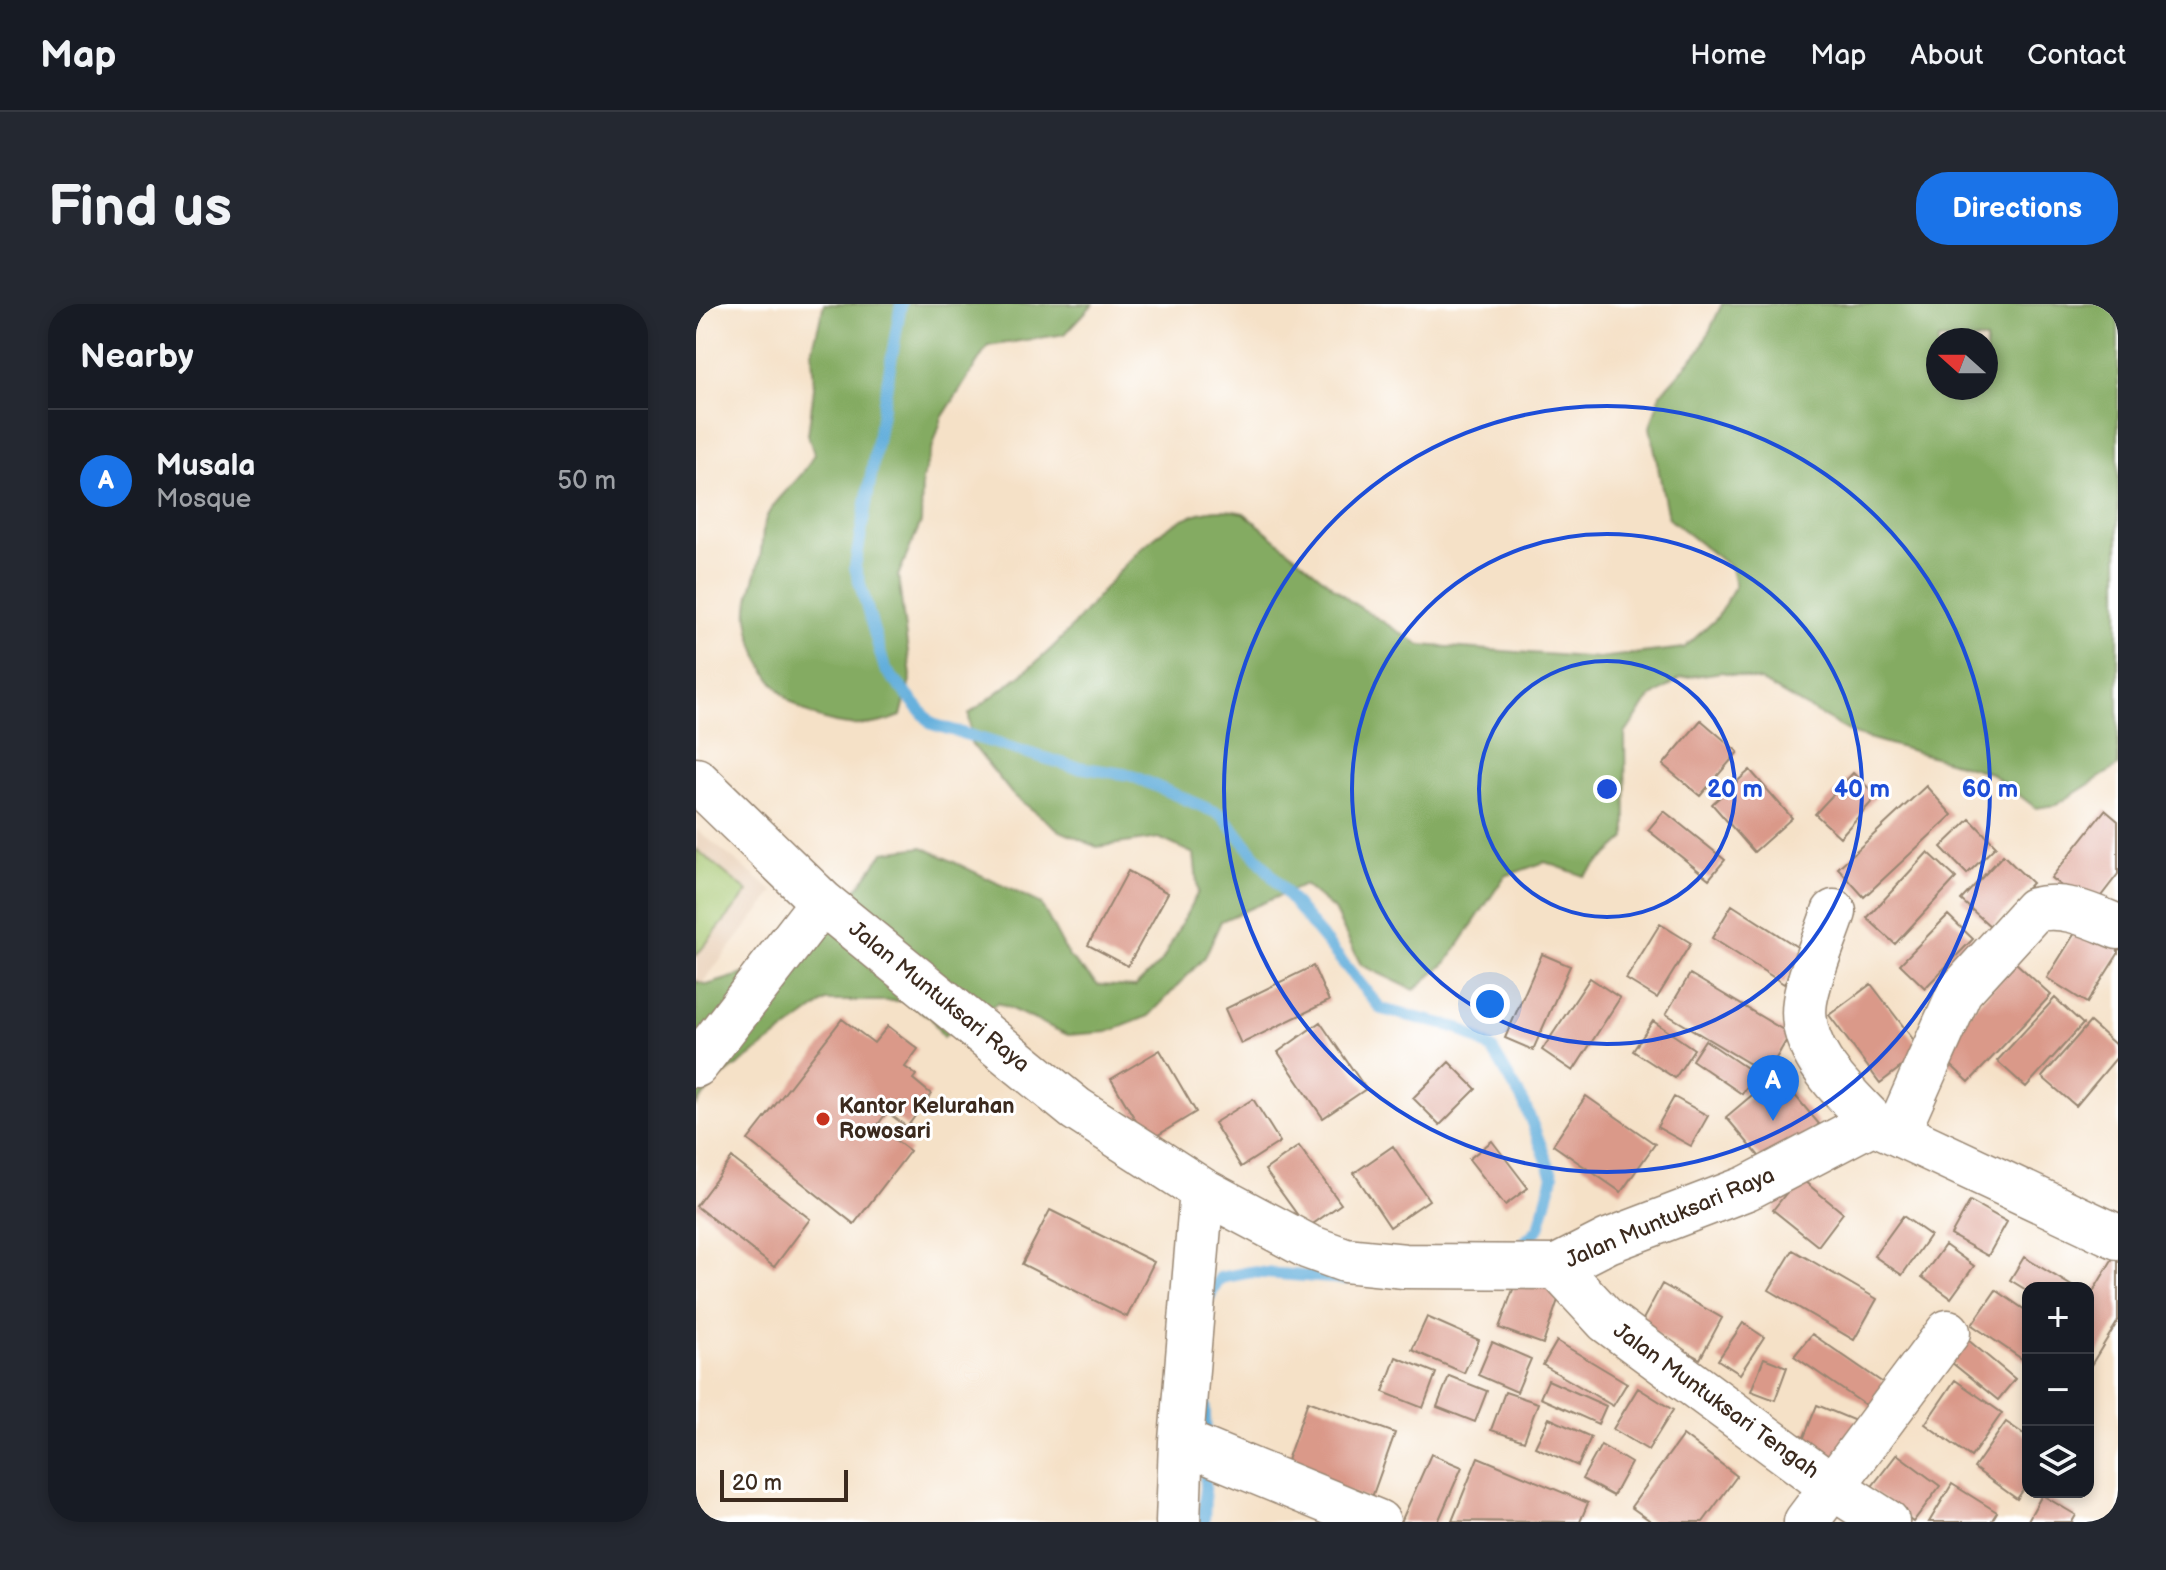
<!DOCTYPE html>
<html lang="en">
<head>
<meta charset="utf-8">
<style>
  :root { --surface:#171b24; --page:#242831; --text:#f1f3f6; --muted:#9ea1a6; --line:#363941; --accent:#1a73e8 }
  body { margin:0; font-family:"Balsamiq Sans",sans-serif; background:var(--page); color:var(--text) }
  .controls { position:absolute; right:24px; bottom:24px; display:grid; overflow:hidden; border-radius:16px; box-shadow:0 4px 12px #0003 }
  .controls button { width:72px; height:72px; display:grid; place-items:center; padding:0; border:0; border-bottom:2px solid var(--line); background:var(--surface); color:var(--text); font:40px sans-serif }
  .compass { position:absolute; left:1230px; top:24px; width:72px; height:72px; border-radius:50%; background:var(--surface); box-shadow:0 4px 12px #0003; rotate:291deg }
  .scale { position:absolute; left:24px; bottom:20px; width:128px; box-sizing:border-box; padding-left:8px; border:4px solid #3b2a1e; border-top:0; font-size:22px; line-height:28px; white-space:nowrap; color:#3b2a1e; -webkit-text-stroke:6px #fff; paint-order:stroke }
  .you { position:absolute; left:794px; top:700px; width:28px; height:28px; margin:-20px; border:6px solid #fff; border-radius:50%; background:#1a73e8; box-shadow:0 0 0 12px #1a73e833 }
  .badge { display:grid; place-items:center; width:52px; height:52px; border-radius:50%; background:var(--accent); color:#fff; font-size:26px; font-weight:700 }
  .pin { position:absolute; translate:-50% -66px; filter:drop-shadow(0 2px 4px #0008) }
  .pin::after { content:''; position:absolute; top:42px; width:28px; height:24px; background:inherit; clip-path:polygon(0 0,100% 0,50% 100%) }
  .list { margin:0; padding:0; list-style:none }
  h2 { display:flex; justify-content:space-between; align-items:center; height:104px; margin:0; padding:0 32px; font-size:34px }
  h2 small { font-size:26px; font-weight:400; color:var(--muted) }
  .list li { display:grid; grid-template-columns:52px 1fr auto; gap:24px; align-items:center; box-sizing:border-box; height:144px; padding:0 32px; border-top:2px solid var(--line) }
  .list b { display:block; font-size:30px; white-space:nowrap }
  .list p { margin:0; font-size:26px; white-space:nowrap; color:var(--muted) }
  .list em { font-size:26px; font-style:normal; color:var(--muted) }
  .icon { flex:none; width:44px; height:44px; fill:none; stroke:currentColor; stroke-width:2; stroke-linecap:round; stroke-linejoin:round }
  .map { position:relative; flex:none; width:1422px; height:1218px; overflow:hidden; border-radius:32px }
  header { display:flex; align-items:center; gap:48px; box-sizing:border-box; height:112px; padding:0 40px; background:var(--surface); border-bottom:2px solid var(--line) }
  header strong { font-size:38px }
  nav { display:flex; gap:44px; margin-inline-start:auto; font-size:28px }
  .intro { display:flex; align-items:center; justify-content:space-between; box-sizing:border-box; height:192px; padding:0 48px }
  h1 { margin:0; font-size:56px }
  .button { padding:20px 36px; border-radius:32px; background:var(--accent); color:#fff; font-size:28px; font-weight:700 }
  main { display:flex; gap:48px; padding:0 48px }
  aside { flex:1; background:var(--surface); border-radius:32px; box-shadow:0 4px 12px #0003 }
  .map>svg:first-child { display:block }
  .built { fill:#e8cfb5 }
  .green { fill:#a5c66f; stroke:#707846; stroke-width:2 }
  .forest { fill:#84ab62; stroke:#606a40; stroke-width:2; fill-rule:evenodd }
  .lines { fill:none; stroke-linecap:round; stroke-linejoin:round }
  .stream { stroke:#62aedb; stroke-width:12 }
  .building { fill:#da9989 }
  .street-casing { stroke:#988672; stroke-width:47 }
  .street { stroke:#fff; stroke-width:44 }
  .ring { fill:none; stroke:#1d4ed8; stroke-width:4 }
  .poi-dot { fill:#c8321e; stroke:#fff; stroke-width:3 }
  .labels { text-anchor:middle; dominant-baseline:central; stroke-width:6; stroke-linejoin:round; paint-order:stroke }
  .street-label { font-size:22px; fill:#3b2a1e; stroke:#fff }
  .poi-label { font-size:22px; font-weight:bold; fill:#3b2a1e; stroke:#fff; text-anchor:start }
  .centre { fill:#1d4ed8; stroke:#fff; stroke-width:4 }
  .ring-label { font-size:24px; text-anchor:middle; font-weight:bold; fill:#1d4ed8; stroke:#fff; stroke-width:6; stroke-linejoin:round; paint-order:stroke }
</style>
</head>
<body>
<header>
<strong>Map</strong>
<nav><a>Home</a><a>Map</a><a>About</a><a>Contact</a></nav>
</header>
<div class="intro"><h1>Find us</h1><a class="button">Directions</a></div>
<main>
<aside>
<h2>Nearby<small></small></h2>
<ul class="list">
<li><span class="badge">A</span><div><b>Musala</b><p>Mosque</p></div><em>50 m</em></li>
</ul>
</aside>
<div class="map">
<svg width="1422" height="1218" viewBox="0 0 1422 1218">
  <rect width="100%" height="100%" fill="#fff"/>
  <filter id="ink" filterUnits="userSpaceOnUse"><feTurbulence type="fractalNoise" baseFrequency=".0125" numOctaves="2"/><feDisplacementMap in="SourceGraphic" scale="16" xChannelSelector="R" yChannelSelector="G"/><feConvolveMatrix kernelMatrix="1 2 1 2 8 2 1 2 1" color-interpolation-filters="sRGB"/></filter>
  <filter id="wash" filterUnits="userSpaceOnUse"><feTurbulence type="fractalNoise" baseFrequency=".006" numOctaves="4" result="noise"/><feDisplacementMap in="SourceGraphic" scale="32" xChannelSelector="R" yChannelSelector="G"/><feGaussianBlur stdDeviation="1.8" result="paint"/><feColorMatrix in="noise" values="0 0 0 0 0 0 0 0 0 0 0 0 0 0 0 0 0 1.4 0 .05"/><feComposite in="paint" operator="in"/></filter>
  <g filter="url(#wash)">
    <rect width="100%" height="100%" fill="#f5e1c7"/>
    <path class="built" d="M 0,525 L 78,588 L 0,687 Z"/>
    <path class="green" d="M 0,545 L 52,588 L 0,652 Z"/>
    <path class="forest" d="M 128,0 L 397,0 L 369,30 L 292,42 L 246,114 L 226,176 L 225,218 L 202,272 L 215,372 L 205,412 C 130,443 61,392 52,314 C 50,295 60,273 64,254 C 67,241 65,224 71,212 C 82,189 105,179 118,150 L 112,131 L 118,84 L 116,47 Z
      M 1026,0 L 1422,0 L 1422,462 L 1360,501 L 1340,504 L 1294,469 L 1158,430 L 1064,377 L 1026,368 L 985,374 L 953,395 L 929,430 L 930,534 L 888,572 L 849,558 L 809,572 L 751,658 L 718,686 L 665,661 L 638,606 L 608,581 L 525,617 L 509,653 L 453,712 L 412,728 L 372,731 L 302,699 L 247,733 L 235,714 L 208,697 L 130,697 L 20,777 L 0,801 L 0,677 L 11,681 L 113,650 L 188,548 L 227,543 L 345,600 L 373,653 L 402,681 L 439,683 L 466,657 L 502,588 L 498,550 L 463,534 L 401,543 L 364,527 L 316,490 L 275,439 L 273,410 C 303,387 337,364 363,337 C 411,289 467,187 548,209 L 654,297 L 724,341 L 903,354 L 988,344 L 1020,315 L 1039,282 L 1035,264 L 972,214 L 954,123 L 965,89 L 1005,45 ZM 1242,36 L 1290,36 L 1290,84 L 1242,84 Z"/>
    <g class="lines">
      <path class="stream" d="M 205,0 L 159,263 L 189,365 L 236,420 L 375,462 L 434,471 L 526,511 L 685,705 L 763,724 L 796,745 L 828,799 L 857,872 L 843,924 L 814,952
        M 513,993 L 524,974 L 555,968 L 650,975
        M 508,1089 L 510,1139
        M 508,1218 L 510,1157"/>
    </g>
    <g id="blocks">
      <path class="building" d="M 1005,416 L 1042,448 L 1004,492 L 967,461 Z
        M 1054,466 L 1096,514 L 1058,548 L 1016,500 Z
        M 1157,469 L 1181,492 L 1144,533 L 1119,510 Z
        M 1230,482 L 1256,511 L 1168,593 L 1142,564 Z
        M 1409,506 L 1422,517 L 1422,570 L 1395,605 L 1355,574 Z
        M 968,507 L 1029,556 L 1013,575 L 952,526 Z
        M 1274,515 L 1300,542 L 1271,570 L 1245,543 Z
        M 1232,548 L 1260,574 L 1199,640 L 1171,614 Z
        M 1307,551 L 1336,579 L 1295,623 L 1265,596 Z
        M 432,567 L 472,589 L 432,662 L 392,641 Z
        M 1036,601 L 1109,648 L 1088,680 L 1016,634 Z
        M 1252,611 L 1277,635 L 1229,684 L 1204,660 Z
        M 1387,616 L 1422,638 L 1422,650 L 1391,699 L 1351,674 Z
        M 964,620 L 995,639 L 961,694 L 930,675 Z
        M 846,650 L 874,662 L 837,746 L 809,734 Z
        M 1320,659 L 1355,691 L 1273,778 L 1239,746 Z
        M 617,662 L 633,697 L 545,740 L 529,705 Z
        M 994,670 L 1094,730 L 1071,770 L 970,710 Z
        M 894,674 L 924,694 L 877,767 L 846,746 Z
        M 1175,680 L 1226,747 L 1184,779 L 1133,711 Z
        M 1359,694 L 1387,720 L 1330,783 L 1301,757 Z
        M 146,715 L 178,739 L 192,722 L 222,745 L 209,763 L 220,771 L 217,775 L 235,790 L 211,823 L 191,808 L 181,822 L 214,847 L 158,920 L 52,836 Z
        M 957,717 L 998,745 L 979,774 L 937,747 Z
        M 624,718 L 670,785 L 627,814 L 582,748 Z
        M 1394,718 L 1422,743 L 1422,752 L 1380,802 L 1346,773 Z
        M 1009,736 L 1059,770 L 1046,790 L 996,756 Z
        M 464,746 L 500,808 L 452,837 L 415,775 Z
        M 753,758 L 780,785 L 744,821 L 717,794 Z
        M 1081,770 L 1123,820 L 1073,864 L 1030,813 Z
        M 890,792 L 959,840 L 925,888 L 857,841 Z
        M 978,793 L 1012,812 L 995,842 L 961,823 Z
        M 557,795 L 584,838 L 545,863 L 518,819 Z
        M 796,837 L 832,884 L 809,901 L 773,855 Z
        M 603,842 L 645,900 L 611,924 L 569,866 Z
        M 697,842 L 733,896 L 694,923 L 658,869 Z
        M 36,854 L 114,915 L 78,963 L 0,902 Z
        M 1103,873 L 1147,909 L 1122,942 L 1077,906 Z
        M 1274,897 L 1311,918 L 1292,952 L 1255,931 Z
        M 354,906 L 458,958 L 431,1013 L 326,960 Z
        M 1207,912 L 1234,931 L 1206,971 L 1178,952 Z
        M 1249,941 L 1278,962 L 1255,994 L 1226,973 Z
        M 1097,946 L 1181,995 L 1158,1036 L 1073,986 Z
        M 1328,953 L 1379,984 L 1332,984 L 1332,987 L 1314,976 Z
        M 1417,954 L 1422,957 L 1422,1017 L 1392,1066 L 1392,996 Z
        M 823,969 L 866,984 L 847,1040 L 803,1024 Z
        M 966,980 L 1026,1014 L 1004,1055 L 944,1021 Z
        M 1300,986 L 1332,1008 L 1332,1059 L 1276,1021 Z
        M 731,1013 L 783,1036 L 768,1069 L 716,1046 Z
        M 1047,1019 L 1068,1033 L 1044,1070 L 1022,1056 Z
        M 1116,1030 L 1193,1083 L 1175,1105 L 1098,1052 Z
        M 1272,1036 L 1319,1075 L 1302,1096 L 1255,1058 Z
        M 861,1037 L 931,1079 L 917,1102 L 847,1061 Z
        M 796,1038 L 835,1055 L 821,1088 L 782,1071 Z
        M 700,1053 L 740,1069 L 727,1104 L 687,1088 Z
        M 1068,1054 L 1091,1063 L 1079,1096 L 1055,1087 Z
        M 753,1072 L 791,1087 L 779,1118 L 741,1103 Z
        M 852,1076 L 910,1102 L 902,1120 L 844,1094 Z
        M 1259,1076 L 1306,1109 L 1275,1153 L 1229,1120 Z
        M 942,1084 L 977,1106 L 952,1146 L 917,1125 Z
        M 809,1088 L 842,1099 L 828,1137 L 795,1126 Z
        M 612,1097 L 699,1129 L 675,1196 L 588,1165 Z
        M 1121,1101 L 1162,1118 L 1146,1160 L 1104,1143 Z
        M 853,1114 L 895,1133 L 882,1162 L 839,1143 Z
        M 1310,1118 L 1332,1133 L 1332,1179 L 1321,1195 L 1278,1164 Z
        M 987,1131 L 1041,1172 L 1007,1218 L 956,1218 L 935,1203 Z
        M 905,1141 L 935,1159 L 917,1192 L 886,1175 Z
        M 735,1150 L 766,1163 L 742,1218 L 705,1218 Z
        M 1201,1150 L 1244,1182 L 1217,1218 L 1174,1185 Z
        M 782,1153 L 892,1199 L 884,1218 L 756,1217 Z
        M 1256,1180 L 1301,1208 L 1295,1218 L 1233,1218 Z
        M 1346,1191 L 1380,1211 L 1376,1218 L 1331,1218 Z"/>
    </g>
  </g>
  <g filter="url(#ink)">
    <use href="#blocks" fill-opacity="0" stroke="#988672" stroke-width="2"/>
    <g class="lines">
      <g class="street-casing">
        <path id="street" d="M 0,476 L 126,598 L 380,805 L 506,886 L 613,943 L 649,956 L 709,962 L 861,963 L 912,937 L 1051,884 L 1177,818 L 1422,933
          M 1138,608 C 1129,636 1114,667 1109,697 C 1101,746 1147,787 1177,818
          M 0,761 L 126,598
          M 1201,829 L 1264,687 L 1338,606 C 1367,598 1395,612 1422,623
          M 506,886 L 485,1137 L 682,1218
          M 861,963 L 911,1017 L 1138,1184 L 1191,1218
          M 482,1218 L 485,1137
          M 1110,1218 L 1252,1028"/>
      </g>
      <use href="#street" class="street"/>
    </g>
  </g>
  <g class="ring">
    <circle cx="911" cy="485" r="128"/>
    <circle cx="911" cy="485" r="255"/>
    <circle cx="911" cy="485" r="383"/>
  </g>
  <circle class="poi-dot" cx="127" cy="815" r="8"/>
  <g class="labels">
    <g class="street-label">
      <text transform="translate(243 693) rotate(39)">Jalan Muntuksari Raya</text>
      <text transform="translate(974 914) rotate(-23)">Jalan Muntuksari Raya</text>
      <text transform="translate(1020 1097) rotate(36)">Jalan Muntuksari Tengah</text>
    </g>
    <g class="poi-label">
      <text x="143" y="802">Kantor Kelurahan<tspan x="143" dy="25">Rowosari</tspan></text>
    </g>
  </g>
  <circle cx="911" cy="485" r="12" class="centre"/>
  <g class="ring-label">
    <text x="1039" y="493">20 m</text>
    <text x="1166" y="493">40 m</text>
    <text x="1294" y="493">60 m</text>
  </g>
</svg>
<div class="controls">
<button>+</button>
<button>−</button>
<button><svg class="icon" aria-label="layers" viewBox="0 0 24 24"><path d="M12 4l9 5-9 5-9-5zM3 14l9 5 9-5"/></svg></button>
</div>
<svg class="compass" viewBox="-18 -18 36 36"><path d="M0-13l5 13h-10z" fill="#e53935"/><path d="M0 13l5-13h-10z" fill="#9ea1a6"/></svg>
<div class="scale">20 m</div>
<div class="you"></div>
<div class="pin badge" style="left:1077px;top:817px">A</div>
</div>
</main>
</body>
</html>
